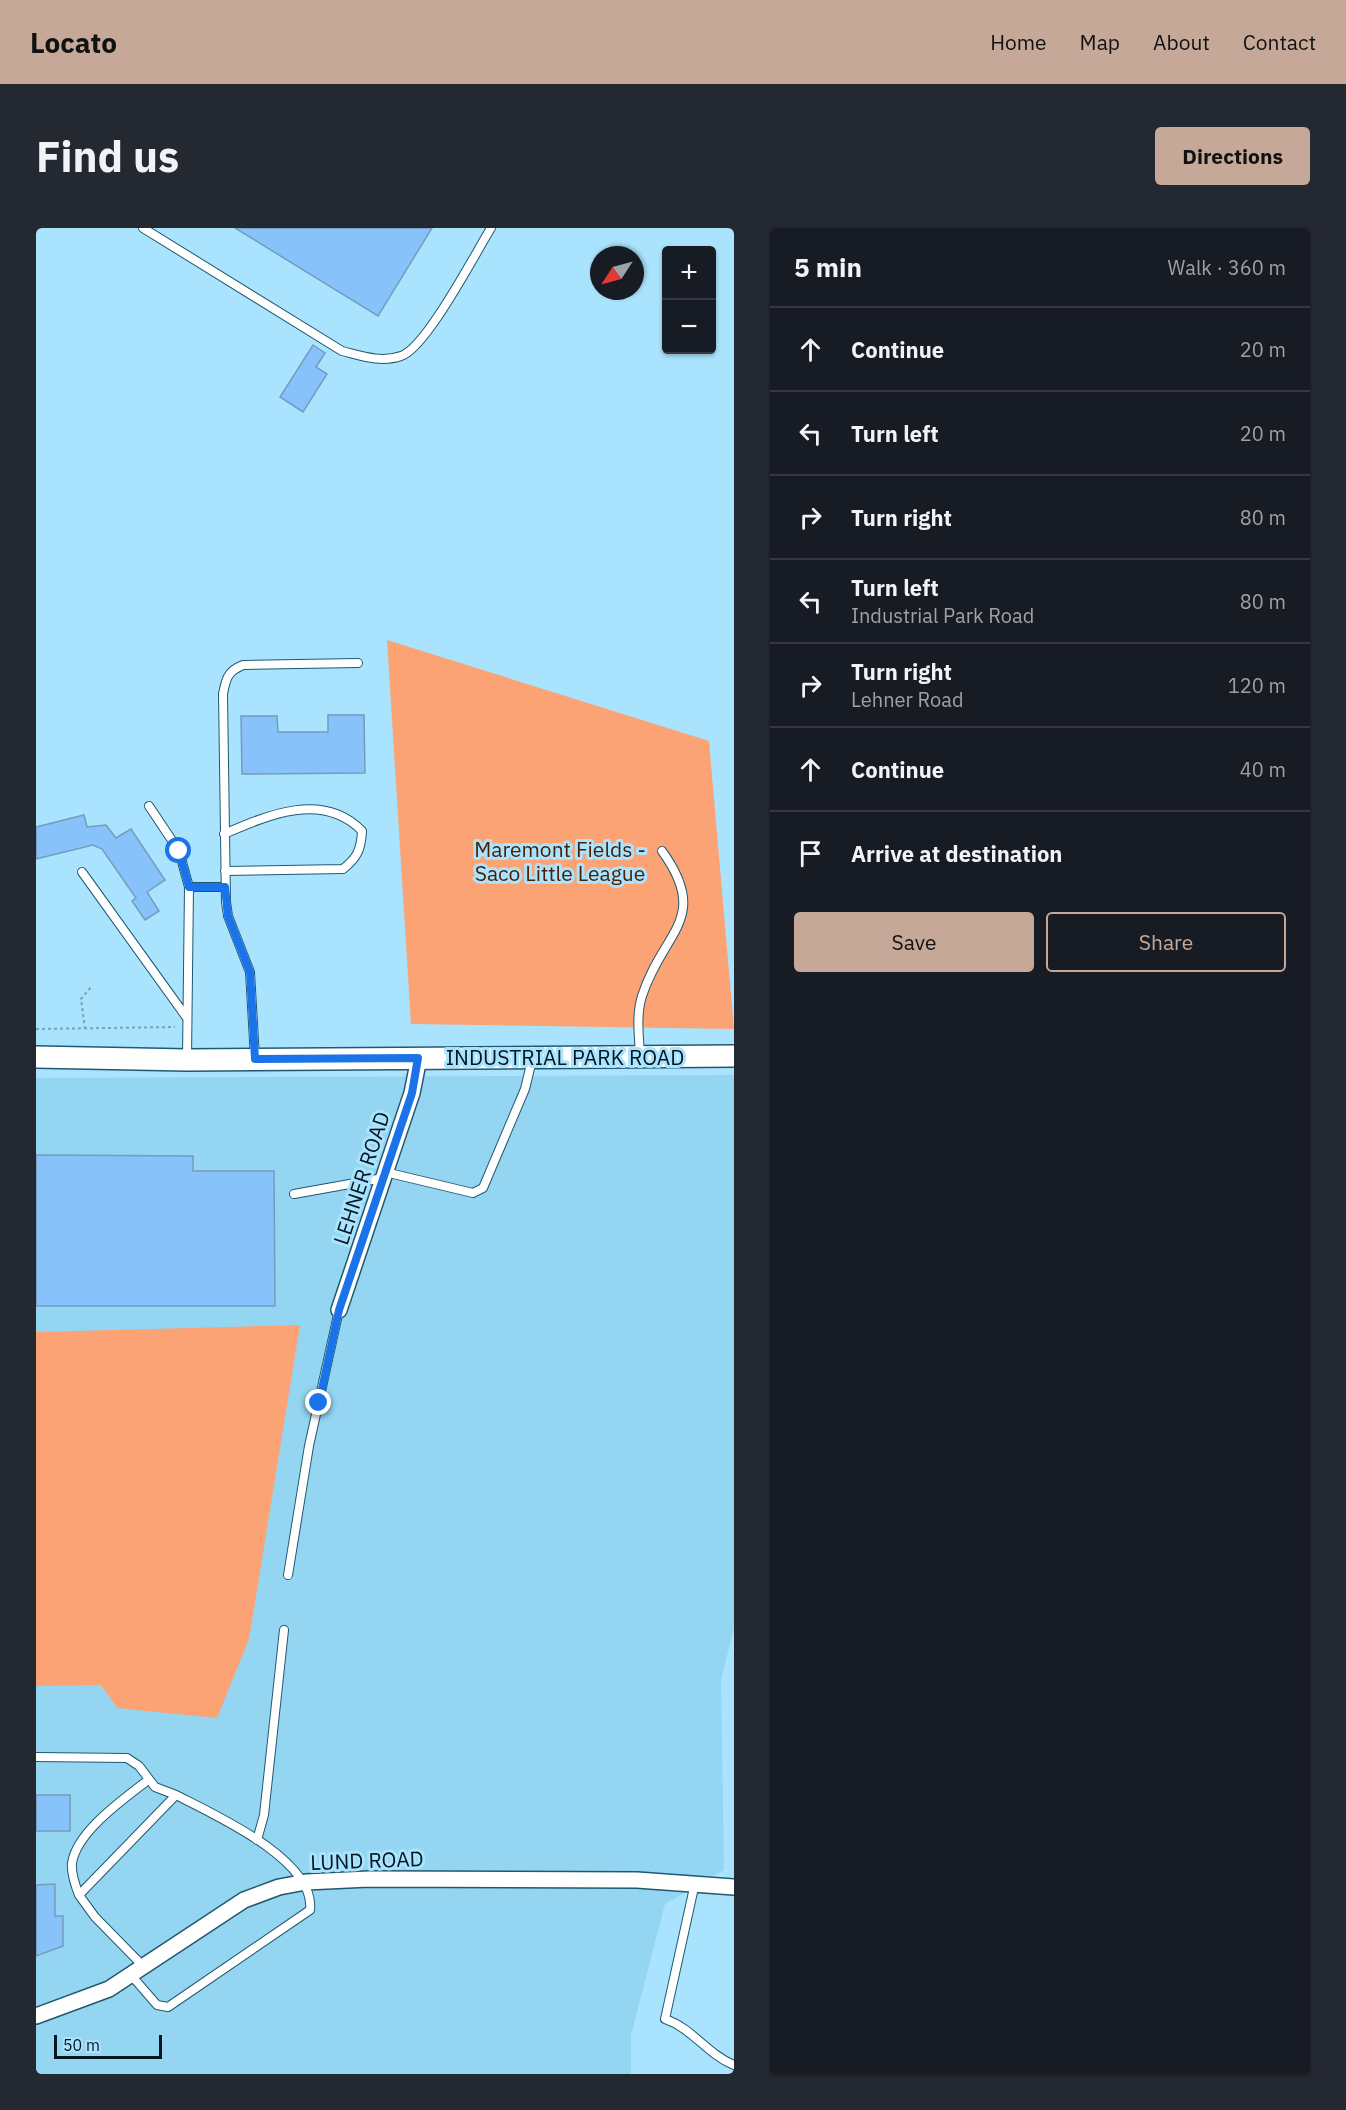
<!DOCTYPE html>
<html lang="en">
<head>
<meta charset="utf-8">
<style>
  :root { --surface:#171b24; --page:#242831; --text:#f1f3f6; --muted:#9ea1a6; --line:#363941; --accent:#c6a898 }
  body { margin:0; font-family:"IBM Plex Sans",sans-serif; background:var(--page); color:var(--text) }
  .controls { position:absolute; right:18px; top:18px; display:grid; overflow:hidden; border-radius:6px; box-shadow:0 2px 4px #0004 }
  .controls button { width:54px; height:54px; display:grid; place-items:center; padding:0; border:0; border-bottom:2px solid var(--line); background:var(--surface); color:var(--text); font:30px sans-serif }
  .compass { position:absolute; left:554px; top:18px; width:54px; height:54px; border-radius:50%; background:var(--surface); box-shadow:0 2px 4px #0004; rotate:234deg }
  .scale { position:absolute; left:18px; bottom:15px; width:108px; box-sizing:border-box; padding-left:6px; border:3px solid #021720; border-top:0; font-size:16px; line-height:21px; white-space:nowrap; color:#021720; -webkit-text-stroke:4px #aae3fd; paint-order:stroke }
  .stop { position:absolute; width:18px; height:18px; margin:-14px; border:4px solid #1a73e8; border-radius:50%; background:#fff }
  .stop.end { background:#1a73e8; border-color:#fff; box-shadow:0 2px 6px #0008 }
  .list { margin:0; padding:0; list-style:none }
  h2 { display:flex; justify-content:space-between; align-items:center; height:78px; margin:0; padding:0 24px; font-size:26px }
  h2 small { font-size:20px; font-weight:400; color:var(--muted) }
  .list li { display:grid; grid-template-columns:39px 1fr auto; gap:18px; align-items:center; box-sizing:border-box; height:84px; padding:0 24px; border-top:2px solid var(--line) }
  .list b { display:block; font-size:22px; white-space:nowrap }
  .list p { margin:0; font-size:20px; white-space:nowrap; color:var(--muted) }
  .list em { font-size:20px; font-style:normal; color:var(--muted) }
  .actions { display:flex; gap:12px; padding:18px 24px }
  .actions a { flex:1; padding:14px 0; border:2px solid var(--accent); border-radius:6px; text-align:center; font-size:21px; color:var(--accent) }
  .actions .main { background:var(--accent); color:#111 }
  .icon { flex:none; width:33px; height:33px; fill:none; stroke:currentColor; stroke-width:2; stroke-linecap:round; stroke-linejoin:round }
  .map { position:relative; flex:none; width:698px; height:1846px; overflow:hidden; border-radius:6px }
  header { display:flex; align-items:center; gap:36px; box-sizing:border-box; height:84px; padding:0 30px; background:var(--accent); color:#111 }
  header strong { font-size:28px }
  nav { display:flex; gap:33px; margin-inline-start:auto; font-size:21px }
  .intro { display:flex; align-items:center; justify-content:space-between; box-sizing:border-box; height:144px; padding:0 36px }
  h1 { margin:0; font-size:42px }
  .button { padding:15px 27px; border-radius:6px; background:var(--accent); color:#111; font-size:21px; font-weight:700 }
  main { display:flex; gap:36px; padding:0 36px }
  aside { flex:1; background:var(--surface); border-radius:6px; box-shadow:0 2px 4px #0004 }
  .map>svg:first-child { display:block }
  .built { fill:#94d5f2 }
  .green { fill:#fca376 }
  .building { fill:#87c3fa; stroke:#759bbf; stroke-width:1.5 }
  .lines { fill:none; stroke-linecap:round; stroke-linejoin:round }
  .service-casing { stroke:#20596f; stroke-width:10 }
  .minor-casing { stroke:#20596f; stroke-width:18 }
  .secondary-casing { stroke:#20596f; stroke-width:24 }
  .path { stroke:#76a4b9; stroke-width:2; stroke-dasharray:3 3; stroke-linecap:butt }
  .service { stroke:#fff; stroke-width:8 }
  .minor { stroke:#fff; stroke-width:15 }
  .secondary { stroke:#fff; stroke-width:21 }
  .route { stroke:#1a73e8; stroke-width:8 }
  .labels { text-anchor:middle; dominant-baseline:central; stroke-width:6; stroke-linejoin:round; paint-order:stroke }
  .park-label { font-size:21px; fill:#4b1d01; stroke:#aae3fd }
  .street-label { font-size:21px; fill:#021720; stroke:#aae3fd }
</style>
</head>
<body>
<header>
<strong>Locato</strong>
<nav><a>Home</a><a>Map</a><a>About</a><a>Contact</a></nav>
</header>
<div class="intro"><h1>Find us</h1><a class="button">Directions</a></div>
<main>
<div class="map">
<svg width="698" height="1846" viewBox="0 0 698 1846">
  <rect width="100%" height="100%" fill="#aae3fd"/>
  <path class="built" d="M 698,847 L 698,1400 L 685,1452 L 688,1642 L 629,1676 L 595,1807 L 595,1846 L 0,1846 L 0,850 Z"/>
  <path class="green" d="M 351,412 L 673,513 L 698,801 L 375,796 Z
    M 264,1097 L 213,1411 L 181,1490 L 81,1480 L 65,1457 L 0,1458 L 0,1104 Z"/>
  <path class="building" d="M 199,0 L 396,0 L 342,88 Z
    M 277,117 L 289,125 L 280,139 L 291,146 L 267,184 L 244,169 Z
    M 292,487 L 328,487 L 329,545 L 206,546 L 205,488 L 241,488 L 242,504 L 292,504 Z
    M 48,587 L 51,599 L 70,597 L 80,610 L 95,601 L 129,652 L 111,664 L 123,683 L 109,692 L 96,673 L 100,670 L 66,621 L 57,617 L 0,631 L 0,599 Z
    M 0,927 L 157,928 L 157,943 L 238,943 L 239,1078 L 0,1078 Z
    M 0,1567 L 34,1567 L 34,1603 L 0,1603 Z
    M 19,1656 L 19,1688 L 27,1688 L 27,1718 L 0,1728 L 0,1657 Z"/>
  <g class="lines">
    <g class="service-casing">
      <path id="service" d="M 107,0 L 306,123 C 326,128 345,135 365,128 C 390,120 439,26 455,0
        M 113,578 L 143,623 L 153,659 L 151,830
        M 188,606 C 232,587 287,563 326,603 C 325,622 321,630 307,641 L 189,643
        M 46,644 L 151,790
        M 153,659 L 189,659
        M 604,827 C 603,808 600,787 606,768 C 627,703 675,691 626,623
        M 219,830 L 214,744 L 192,688 L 190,674 L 187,466 C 190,450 192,443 207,437 L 322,435
        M 349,944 L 437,965 L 447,960 L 489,861 L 496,832
        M 258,966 L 347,950
        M 252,1347 L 273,1218 L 303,1082
        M 0,1529 L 91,1530 L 103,1538 L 119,1559 L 140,1567
        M 221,1612 L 228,1587 L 248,1402
        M 659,1655 L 629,1791 C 656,1800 671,1826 698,1837
        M 43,1667 C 39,1657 35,1646 36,1635 C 41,1603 88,1571 112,1552
        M 95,1747 L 121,1777 L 132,1779 L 274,1682 C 280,1632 177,1586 140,1567 L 43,1667 L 59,1689 L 108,1739"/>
    </g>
    <g class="minor-casing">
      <path id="minor" d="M 303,1082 L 376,865 L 383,830
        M 0,1788 L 73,1761 L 208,1672 L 243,1659 L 270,1654 L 333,1651 L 601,1652 L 698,1659"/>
    </g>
    <g class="secondary-casing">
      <path id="secondary" d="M 0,829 L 151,832 L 698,828"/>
    </g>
    <path class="path" d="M 0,801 L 139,799
      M 49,801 L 45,771 L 55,759"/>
    <use href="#service" class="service"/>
    <use href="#minor" class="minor"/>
    <use href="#secondary" class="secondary"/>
  </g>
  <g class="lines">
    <path class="route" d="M 143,623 L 153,659 L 189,659 L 192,688 L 214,744 L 219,831 L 382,830 L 376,865 L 303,1082 L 283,1175"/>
  </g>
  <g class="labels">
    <g class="park-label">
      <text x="524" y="621">Maremont Fields -<tspan x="524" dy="24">Saco Little League</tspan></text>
    </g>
    <g class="street-label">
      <text x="529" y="829">INDUSTRIAL PARK ROAD</text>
      <text transform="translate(325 950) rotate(-72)">LEHNER ROAD</text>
      <text transform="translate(331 1632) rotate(-2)">LUND ROAD</text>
    </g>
  </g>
</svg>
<div class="controls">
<button>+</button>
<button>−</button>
</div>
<svg class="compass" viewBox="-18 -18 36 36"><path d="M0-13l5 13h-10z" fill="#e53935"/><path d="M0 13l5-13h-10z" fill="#9ea1a6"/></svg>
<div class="scale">50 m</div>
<div class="stop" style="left:143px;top:623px"></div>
<div class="stop end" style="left:283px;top:1175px"></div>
</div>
<aside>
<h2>5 min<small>Walk · 360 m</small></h2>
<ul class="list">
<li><svg class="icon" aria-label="ahead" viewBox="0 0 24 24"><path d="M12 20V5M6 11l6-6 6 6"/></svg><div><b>Continue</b></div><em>20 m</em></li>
<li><svg class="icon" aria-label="left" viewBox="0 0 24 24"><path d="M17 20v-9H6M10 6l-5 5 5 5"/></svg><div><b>Turn left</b></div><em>20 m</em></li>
<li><svg class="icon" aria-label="right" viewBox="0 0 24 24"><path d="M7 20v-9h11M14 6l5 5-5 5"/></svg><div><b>Turn right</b></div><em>80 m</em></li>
<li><svg class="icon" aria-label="left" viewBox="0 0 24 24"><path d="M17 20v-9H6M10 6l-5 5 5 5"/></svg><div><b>Turn left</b><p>Industrial Park Road</p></div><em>80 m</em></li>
<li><svg class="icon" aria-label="right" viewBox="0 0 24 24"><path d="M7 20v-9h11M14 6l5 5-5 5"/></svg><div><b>Turn right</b><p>Lehner Road</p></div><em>120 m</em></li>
<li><svg class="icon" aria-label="ahead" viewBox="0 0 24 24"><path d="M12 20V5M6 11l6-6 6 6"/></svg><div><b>Continue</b></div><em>40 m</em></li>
<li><svg class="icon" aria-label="arrive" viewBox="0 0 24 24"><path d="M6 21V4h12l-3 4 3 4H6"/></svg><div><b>Arrive at destination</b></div></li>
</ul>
<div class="actions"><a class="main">Save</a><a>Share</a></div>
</aside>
</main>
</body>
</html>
